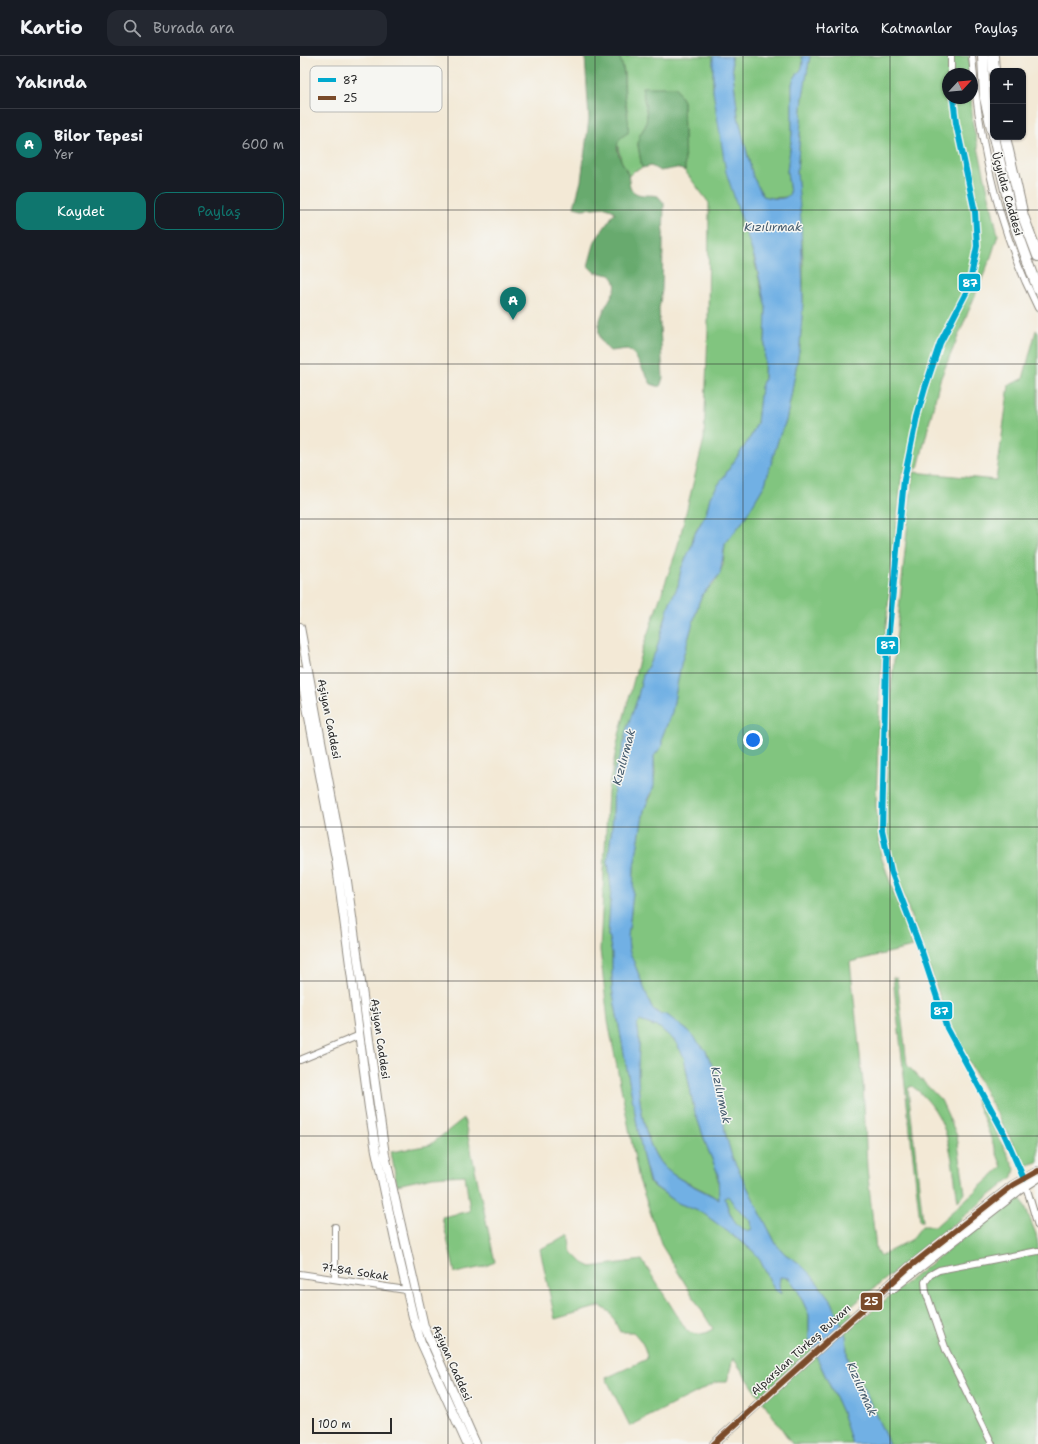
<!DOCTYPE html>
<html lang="tr">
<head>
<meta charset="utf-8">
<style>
  :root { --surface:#171b24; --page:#242831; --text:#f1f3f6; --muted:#9ea1a6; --line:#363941; --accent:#0f766e }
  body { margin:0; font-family:"Shantell Sans",sans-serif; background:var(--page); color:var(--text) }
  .controls { position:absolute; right:12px; top:12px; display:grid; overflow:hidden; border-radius:8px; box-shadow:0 1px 3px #0004 }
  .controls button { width:36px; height:36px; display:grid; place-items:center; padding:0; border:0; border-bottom:1px solid var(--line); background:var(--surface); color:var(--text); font:20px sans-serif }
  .compass { position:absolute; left:642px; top:12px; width:36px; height:36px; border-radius:50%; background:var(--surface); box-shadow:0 1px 3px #0004; rotate:64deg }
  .scale { position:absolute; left:12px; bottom:10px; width:80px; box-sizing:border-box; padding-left:4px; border:2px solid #2b2b2b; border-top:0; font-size:11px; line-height:14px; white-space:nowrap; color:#2b2b2b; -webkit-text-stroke:3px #f6f6f2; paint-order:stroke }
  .you { position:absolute; left:453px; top:684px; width:14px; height:14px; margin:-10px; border:3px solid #fff; border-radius:50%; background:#1a73e8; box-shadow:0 0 0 6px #1a73e833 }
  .badge { display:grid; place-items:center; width:26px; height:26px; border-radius:50%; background:var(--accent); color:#fff; font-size:13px; font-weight:700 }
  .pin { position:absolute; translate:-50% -33px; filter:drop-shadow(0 1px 2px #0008) }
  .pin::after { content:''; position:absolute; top:21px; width:14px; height:12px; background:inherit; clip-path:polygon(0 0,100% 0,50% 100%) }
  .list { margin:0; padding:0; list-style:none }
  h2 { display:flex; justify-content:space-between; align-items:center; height:52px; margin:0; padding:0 16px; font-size:17px }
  h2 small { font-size:13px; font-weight:400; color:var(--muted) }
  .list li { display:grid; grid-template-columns:26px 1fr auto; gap:12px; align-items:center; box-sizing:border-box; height:72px; padding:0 16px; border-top:1px solid var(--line) }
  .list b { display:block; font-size:15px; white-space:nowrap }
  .list p { margin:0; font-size:13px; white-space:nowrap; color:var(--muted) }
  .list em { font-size:13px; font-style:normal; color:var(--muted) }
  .actions { display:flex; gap:8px; padding:12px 16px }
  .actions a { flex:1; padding:9px 0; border:1px solid var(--accent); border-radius:12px; text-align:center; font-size:14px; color:var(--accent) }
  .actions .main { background:var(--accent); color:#fff }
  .icon { flex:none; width:22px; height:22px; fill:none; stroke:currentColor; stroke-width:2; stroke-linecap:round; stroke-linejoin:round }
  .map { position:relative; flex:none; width:738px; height:1388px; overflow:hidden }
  header { display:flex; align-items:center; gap:24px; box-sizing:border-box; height:56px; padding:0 20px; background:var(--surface); border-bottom:1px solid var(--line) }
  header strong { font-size:19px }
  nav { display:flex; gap:22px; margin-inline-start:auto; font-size:14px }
  .search { width:280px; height:36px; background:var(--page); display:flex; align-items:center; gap:10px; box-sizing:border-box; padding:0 14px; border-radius:12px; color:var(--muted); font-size:15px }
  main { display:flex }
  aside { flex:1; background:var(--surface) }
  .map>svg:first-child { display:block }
  .green { fill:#81c57f; stroke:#567855 }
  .forest { fill:#68aa6e; stroke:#4a6a4c }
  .water { fill:#71b0e4; stroke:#4e6e88; fill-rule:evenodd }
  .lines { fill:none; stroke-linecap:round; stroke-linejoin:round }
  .minor-casing { stroke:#8f8a80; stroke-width:8 }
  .tertiary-casing { stroke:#8f8a80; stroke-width:10 }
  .trunk-casing { stroke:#8f8a80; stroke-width:12 }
  .minor { stroke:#fff; stroke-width:6 }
  .tertiary { stroke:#fff; stroke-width:8 }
  .trunk { stroke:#fff; stroke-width:10 }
  .bus-1-casing { stroke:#f6f6f2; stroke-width:9 }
  .bus-2-casing { stroke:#f6f6f2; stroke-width:9 }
  .bus-1 { stroke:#00a9ce; stroke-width:6 }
  .bus-2 { stroke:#7a4b2a; stroke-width:6 }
  .grid { fill:none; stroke:#2b2b2b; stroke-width:1; stroke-opacity:0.55 }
  .labels { text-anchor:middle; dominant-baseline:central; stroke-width:3; stroke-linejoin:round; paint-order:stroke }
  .street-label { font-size:11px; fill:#2b2b2b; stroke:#f6f6f2 }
  .water-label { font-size:12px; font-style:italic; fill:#445a6c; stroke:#f6f6f2 }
  .key { fill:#f6f6f2; stroke:#b9b9b6; stroke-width:1 }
  .key-label { font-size:11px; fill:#2b2b2b }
  .line-badge { stroke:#f6f6f2; stroke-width:1.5 }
  .badge-label { font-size:11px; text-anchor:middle; font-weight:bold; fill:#fff }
</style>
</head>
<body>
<header>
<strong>Kartio</strong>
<div class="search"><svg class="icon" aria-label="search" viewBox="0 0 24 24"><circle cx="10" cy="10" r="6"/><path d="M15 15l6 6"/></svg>Burada ara</div>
<nav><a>Harita</a><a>Katmanlar</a><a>Paylaş</a></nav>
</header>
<main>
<aside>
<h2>Yakında<small></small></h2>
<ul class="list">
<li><span class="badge">A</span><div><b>Bilor Tepesi</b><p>Yer</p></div><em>600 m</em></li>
</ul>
<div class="actions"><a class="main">Kaydet</a><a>Paylaş</a></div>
</aside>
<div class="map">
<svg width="738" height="1388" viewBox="0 0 738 1388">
  <rect width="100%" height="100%" fill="#f6f6f2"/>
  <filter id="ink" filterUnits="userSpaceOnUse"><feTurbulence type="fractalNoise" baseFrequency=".025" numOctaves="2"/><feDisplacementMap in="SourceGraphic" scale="8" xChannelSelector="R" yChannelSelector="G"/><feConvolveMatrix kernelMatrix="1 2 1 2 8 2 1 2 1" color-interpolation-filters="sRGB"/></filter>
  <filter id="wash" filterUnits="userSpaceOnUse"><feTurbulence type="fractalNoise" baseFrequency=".012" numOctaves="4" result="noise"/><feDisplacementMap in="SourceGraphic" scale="16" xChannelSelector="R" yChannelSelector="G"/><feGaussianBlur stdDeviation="0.9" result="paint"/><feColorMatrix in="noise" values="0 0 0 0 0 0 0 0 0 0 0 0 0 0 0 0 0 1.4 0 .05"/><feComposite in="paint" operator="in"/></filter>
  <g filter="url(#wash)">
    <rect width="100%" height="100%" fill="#f3e9d6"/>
    <path class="green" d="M 319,0 L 413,0 L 413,35 L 466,252 L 464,323 L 461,331 L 457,367 L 450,382 L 410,441 L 406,458 L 393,480 L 392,489 L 381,513 L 378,530 L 370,546 L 356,595 L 343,619 L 337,644 L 326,675 L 323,692 L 314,716 L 313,761 L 308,805 L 311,833 L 308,879 L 312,897 L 312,932 L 343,1101 L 349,1127 L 378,1147 L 403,1157 L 452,1194 L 459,1202 L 474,1233 L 481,1237 L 479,1229 L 480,1221 L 489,1222 L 498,1235 L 509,1259 L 509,1285 L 542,1356 L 552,1388 L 492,1388 L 433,1302 L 427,1326 L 417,1326 L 330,1370 L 306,1322 L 347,1303 C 346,1291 341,1284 333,1276 L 320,1276 L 310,1256 L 300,1250 L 255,1263 L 240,1193 L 269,1180 L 272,1196 L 283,1207 L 291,1211 L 342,1204 L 387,1275 C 398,1280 402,1279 413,1273 L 362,1190 L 339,1124 L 308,965 L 300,894 L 308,735 L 319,679 L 341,597 L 377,493 L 404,383 L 408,274 L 409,147 L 385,115 L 383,45 L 342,31 L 347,59 L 346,69 L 339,80 L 338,89 L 342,112 L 334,115 L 329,120 L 321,104 L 317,87 L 328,58 L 325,42 L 324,15 Z
      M 431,0 L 502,0 C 506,17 495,15 492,28 L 492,78 L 487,116 L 490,137 L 488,141 L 471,142 L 463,140 L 453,121 L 438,60 Z
      M 510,0 L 669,0 L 670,18 L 648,18 L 648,42 L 671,42 L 673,69 L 698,179 L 691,201 L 640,324 L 618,412 L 602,417 L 580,627 L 576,749 L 581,800 L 613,891 L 550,906 L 563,1027 L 567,1112 L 576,1193 L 580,1200 L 611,1184 L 622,1170 L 636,1170 L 702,1111 L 667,1020 L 715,1113 L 713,1121 L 548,1253 L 559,1265 L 655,1188 L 721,1141 L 736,1178 L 738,1189 L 738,1388 L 589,1388 L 565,1335 L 550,1311 L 547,1298 L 546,1280 L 532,1246 L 512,1220 L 499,1207 L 485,1198 L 476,1188 L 432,1101 L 425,1076 L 421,1041 L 413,1012 L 406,995 L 388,975 L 367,959 L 358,957 L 352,952 L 329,894 L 328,881 L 333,837 L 334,811 L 344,754 L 352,738 L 355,717 L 354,700 L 362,690 L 362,681 L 372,656 L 381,608 L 399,546 L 403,538 L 416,525 L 423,509 L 425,488 L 443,465 L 465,428 L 479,381 L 486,365 L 491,340 L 500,289 L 503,245 L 503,204 L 497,115 L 503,40 Z
      M 736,274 L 738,277 L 738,1106 L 725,1110 L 651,972 L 590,802 L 585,772 L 590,643 L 613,416 L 696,424 L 709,329 L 723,323 Z
      M 593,921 L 597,922 L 607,1009 L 641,1044 L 651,1066 L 657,1080 L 665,1137 L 658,1145 C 651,1100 651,1059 612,1030 L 608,1032 L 623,1165 L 620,1165 Z
      M 340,965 L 360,972 L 375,985 L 384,1001 L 394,1053 L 407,1091 L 418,1118 L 419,1144 C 403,1132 383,1127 367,1114 C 345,1095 338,1043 338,1016 C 338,999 341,985 337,968 Z
      M 164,1062 L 195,1206 L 183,1211 L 155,1217 L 142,1161 L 170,1155 L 165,1119 L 133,1121 L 97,1129 L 91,1096 L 130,1089 Z
      M 428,1139 L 435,1150 L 451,1165 L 452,1173 L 448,1175 C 435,1172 428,1155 425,1142 Z"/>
    <path class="forest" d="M 285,0 L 319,0 C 326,14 323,28 325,43 C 326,55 330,65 328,77 C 307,87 322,104 328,119 C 330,125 328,131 334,136 C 341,141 351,138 358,140 L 364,147 L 362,234 L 359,253 L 363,322 L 360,331 L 351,328 L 334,298 L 327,293 L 310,295 C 290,278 300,260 311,241 C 313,236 317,233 315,227 C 315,224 312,221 310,219 L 294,216 L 288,210 L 295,185 L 315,156 L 307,151 L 282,153 L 274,151 L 281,125 L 289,63 Z
      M 342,31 L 376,31 L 383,45 L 385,115 L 377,112 L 360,115 L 351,110 L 342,112 L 338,89 L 339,80 L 346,69 L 347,59 Z"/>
    <path class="water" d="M 413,0 L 431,0 L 438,60 L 453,121 L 463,140 C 471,142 485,146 490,137 L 487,116 L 492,78 L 492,28 C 495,15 506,17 502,0 L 510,0 L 503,40 L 497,115 L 501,165 L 503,245 L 500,289 L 491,340 L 486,365 L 479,381 L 465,428 L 443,465 L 425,488 L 420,518 L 403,538 L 399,546 L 381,608 L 372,656 L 362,681 L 362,690 L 354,700 L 354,730 L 344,754 L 334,811 L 333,837 L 328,881 L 329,894 L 352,952 L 358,957 L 367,959 L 388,975 L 406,995 L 413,1012 L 421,1041 L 425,1076 L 432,1101 L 476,1188 L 485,1198 L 499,1207 L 512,1220 L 532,1246 L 546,1280 L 547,1298 L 550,1311 L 565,1335 L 589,1388 L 552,1388 L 542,1356 L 509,1284 L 509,1259 L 498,1235 L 489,1222 L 480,1221 L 479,1229 L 481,1238 L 474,1233 L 459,1202 L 452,1194 L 403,1157 L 378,1147 L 350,1127 L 343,1101 L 312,932 L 312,897 L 308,879 L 311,833 L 308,805 L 313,761 L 314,716 L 323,692 L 326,675 L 337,644 L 343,619 L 356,595 L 370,546 L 378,530 L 381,513 L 392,489 L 393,481 L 406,458 L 410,441 L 450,382 L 457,367 L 461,331 L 464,323 L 466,252 L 456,207 L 426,116 L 413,35 ZM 340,965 L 360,972 L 375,985 L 384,1001 L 394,1053 L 407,1091 L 418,1118 L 419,1144 C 402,1133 382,1127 366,1113 C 345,1095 338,1043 338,1016 C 338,999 341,985 337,968 ZM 428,1140 L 435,1150 L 451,1165 L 452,1173 L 448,1175 C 435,1172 428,1155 425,1142 Z"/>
  </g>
  <g filter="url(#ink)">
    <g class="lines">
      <g class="minor-casing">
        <path id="minor" d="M 672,0 C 679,88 698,173 738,252
          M 651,18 L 651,0
          M 653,42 L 656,67 L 675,156 L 677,190 L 669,231 L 640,287 L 625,332 L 617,360 L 604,424 L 586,605 L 582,774 L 591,815 L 622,896 L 647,972 L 702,1073 L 724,1123
          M 0,1004 L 60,979
          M 726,1130 L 738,1170
          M 0,1218 L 106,1234
          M 35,1223 L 35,1171
          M 692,1388 L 646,1294 L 626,1236 L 625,1226 L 630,1219 L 639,1214 L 738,1195"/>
      </g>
      <g class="tertiary-casing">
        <path id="tertiary" d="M 0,571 L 47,825 L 85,1099 L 124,1270 L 176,1388
          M 0,614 L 36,803 L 69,1052 L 76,1095 L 95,1184 L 113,1261 L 121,1286 L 167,1388
          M 592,1233 L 718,1135 L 738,1122
          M 414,1388 L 608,1212 L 713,1129 L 738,1115"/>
      </g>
      <g class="trunk-casing">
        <path id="trunk" d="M 683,0 L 685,42 L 693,76
          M 693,0 L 694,15
          M 694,81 L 712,161 L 738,233
          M 705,81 L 723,160 L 738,200"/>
      </g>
      <use href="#minor" class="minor"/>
      <use href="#tertiary" class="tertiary"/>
      <use href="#trunk" class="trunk"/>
      <g class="bus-1-casing">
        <path id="bus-1" d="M 653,42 L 656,67 L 675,156 L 677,190 L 669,231 L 640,287 L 625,332 L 617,360 L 604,424 L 586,605 L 582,774 L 591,815 L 622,896 L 647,972 L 702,1073 L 724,1123"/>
      </g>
      <g class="bus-2-casing">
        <path id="bus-2" d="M 414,1388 L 608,1212 L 713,1129 L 738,1115"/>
      </g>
      <use href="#bus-1" class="bus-1"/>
      <use href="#bus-2" class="bus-2"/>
    </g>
  </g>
  <path class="grid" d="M 148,0 L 148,1388M 295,0 L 295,1388M 443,0 L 443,1388M 590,0 L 590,1388M 0,154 L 738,154M 0,308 L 738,308M 0,463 L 738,463M 0,617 L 738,617M 0,771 L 738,771M 0,925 L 738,925M 0,1080 L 738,1080M 0,1234 L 738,1234"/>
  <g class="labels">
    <g class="street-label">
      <text transform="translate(707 138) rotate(74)">Üçyıldız Caddesi</text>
      <text transform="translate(29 663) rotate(79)">Aşiyan Caddesi</text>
      <text transform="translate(80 983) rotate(82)">Aşiyan Caddesi</text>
      <text transform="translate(55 1216) rotate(8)">71-84. Sokak</text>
      <text transform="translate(501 1294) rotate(-42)">Alparslan Türkeş Bulvarı</text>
      <text transform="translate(152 1307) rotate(66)">Aşiyan Caddesi</text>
    </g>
    <g class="water-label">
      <text x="473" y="171">Kızılırmak</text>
      <text transform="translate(324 701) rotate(-75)">Kızılırmak</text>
      <text transform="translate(421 1039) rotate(78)">Kızılırmak</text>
      <text transform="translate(562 1333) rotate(66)">Kızılırmak</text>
    </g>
  </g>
  <rect x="10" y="10" width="132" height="46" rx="6" class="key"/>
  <rect x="18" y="22" width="18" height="4" fill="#00a9ce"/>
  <rect x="18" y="40" width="18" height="4" fill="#7a4b2a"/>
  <g class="key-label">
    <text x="43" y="28">87</text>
    <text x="43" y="46">25</text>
  </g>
  <g class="line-badge">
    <rect x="658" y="217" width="23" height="19" rx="4" fill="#00a9ce"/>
    <rect x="576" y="580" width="23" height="19" rx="4" fill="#00a9ce"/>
    <rect x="630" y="945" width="23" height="19" rx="4" fill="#00a9ce"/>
    <rect x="560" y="1236" width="23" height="19" rx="4" fill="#7a4b2a"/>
  </g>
  <g class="badge-label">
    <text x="670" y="231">87</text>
    <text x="588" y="593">87</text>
    <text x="641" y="959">87</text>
    <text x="571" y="1249">25</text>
  </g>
</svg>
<div class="controls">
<button>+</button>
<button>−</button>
</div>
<svg class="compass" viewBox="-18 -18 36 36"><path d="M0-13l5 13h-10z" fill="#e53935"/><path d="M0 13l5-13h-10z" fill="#9ea1a6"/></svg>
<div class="scale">100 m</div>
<div class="you"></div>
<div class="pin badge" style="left:213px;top:264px">A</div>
</div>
</main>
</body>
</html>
